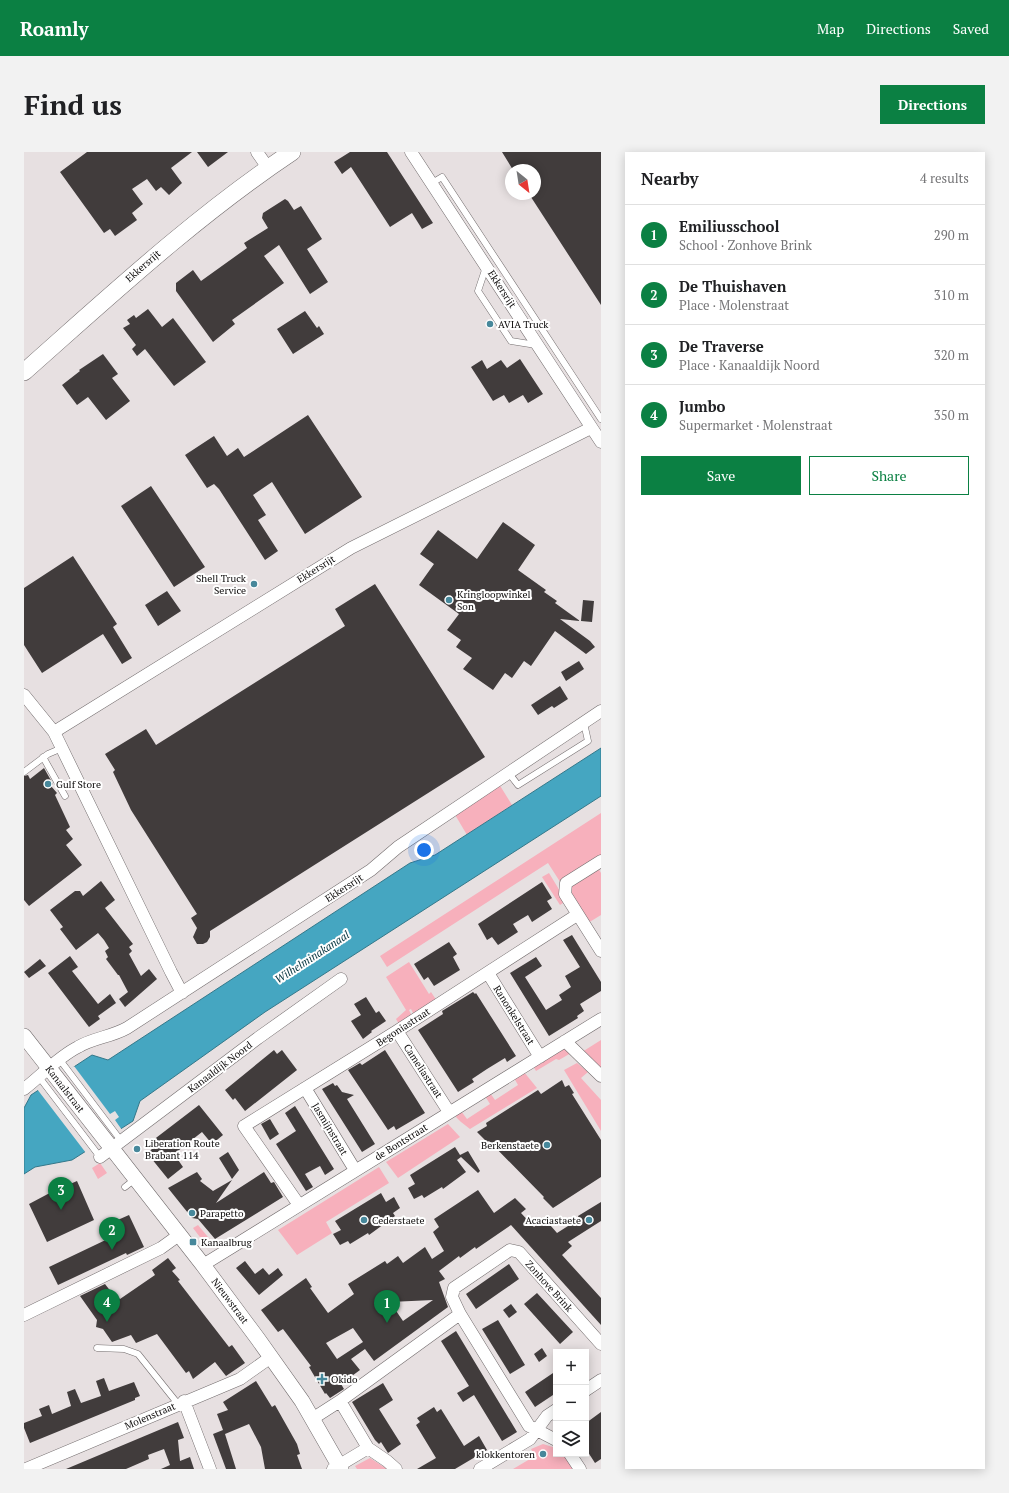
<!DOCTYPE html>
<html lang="en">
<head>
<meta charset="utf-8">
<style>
  :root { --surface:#fff; --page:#f2f2f2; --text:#202124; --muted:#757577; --line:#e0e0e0; --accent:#0b8043 }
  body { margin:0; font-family:"PT Serif",serif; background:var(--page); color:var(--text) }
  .controls { position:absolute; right:12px; bottom:12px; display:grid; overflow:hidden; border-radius:0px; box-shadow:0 2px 10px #0003 }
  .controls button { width:36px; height:36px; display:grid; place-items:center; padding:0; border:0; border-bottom:1px solid var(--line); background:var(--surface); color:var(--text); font:20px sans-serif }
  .compass { position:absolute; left:481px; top:12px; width:36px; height:36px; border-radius:50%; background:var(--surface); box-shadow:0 2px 10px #0003; rotate:150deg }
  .you { position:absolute; left:400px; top:698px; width:14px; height:14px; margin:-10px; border:3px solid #fff; border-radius:50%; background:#1a73e8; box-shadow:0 0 0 6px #1a73e833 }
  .badge { display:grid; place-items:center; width:26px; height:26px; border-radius:50%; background:var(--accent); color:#fff; font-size:13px; font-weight:700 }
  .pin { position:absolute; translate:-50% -33px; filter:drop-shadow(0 1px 2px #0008) }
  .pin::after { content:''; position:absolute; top:21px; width:14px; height:12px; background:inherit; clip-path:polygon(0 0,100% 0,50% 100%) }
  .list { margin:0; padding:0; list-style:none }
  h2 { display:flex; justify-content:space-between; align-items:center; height:52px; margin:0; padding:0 16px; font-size:17px }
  h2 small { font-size:13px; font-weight:400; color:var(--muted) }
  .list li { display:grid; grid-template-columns:26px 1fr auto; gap:12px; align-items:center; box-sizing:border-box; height:60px; padding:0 16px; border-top:1px solid var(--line) }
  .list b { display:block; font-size:15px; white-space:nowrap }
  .list p { margin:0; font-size:13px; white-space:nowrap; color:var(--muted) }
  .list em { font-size:13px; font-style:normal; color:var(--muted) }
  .actions { display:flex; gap:8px; padding:12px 16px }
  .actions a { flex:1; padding:9px 0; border:1px solid var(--accent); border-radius:0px; text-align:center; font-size:14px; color:var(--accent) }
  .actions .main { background:var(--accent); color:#fff }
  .icon { flex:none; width:22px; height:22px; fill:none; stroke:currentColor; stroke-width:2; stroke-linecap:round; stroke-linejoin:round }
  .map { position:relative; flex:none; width:577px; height:1317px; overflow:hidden; border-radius:0px }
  header { display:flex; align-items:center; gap:24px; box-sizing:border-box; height:56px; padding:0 20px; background:var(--accent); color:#fff }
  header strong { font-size:19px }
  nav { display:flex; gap:22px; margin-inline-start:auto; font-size:14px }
  .intro { display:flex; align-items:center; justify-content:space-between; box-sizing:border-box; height:96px; padding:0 24px }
  h1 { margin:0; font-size:28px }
  .button { padding:10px 18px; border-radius:0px; background:var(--accent); color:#fff; font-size:14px; font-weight:700 }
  main { display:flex; gap:24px; padding:0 24px }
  aside { flex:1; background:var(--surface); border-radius:0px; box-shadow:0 2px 10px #0003 }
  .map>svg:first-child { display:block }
  .green { fill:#f7b0bc }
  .water { fill:#45a6c1; stroke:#34788a }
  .pier { fill:#e7e0e1 }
  .building { fill:#413c3c; fill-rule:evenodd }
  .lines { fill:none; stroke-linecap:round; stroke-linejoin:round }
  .service-casing { stroke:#726c6d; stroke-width:7 }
  .minor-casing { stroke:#726c6d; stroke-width:13 }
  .tertiary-casing { stroke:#726c6d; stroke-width:16 }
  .secondary-casing { stroke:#726c6d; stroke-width:18 }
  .service { stroke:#fff; stroke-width:6 }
  .minor { stroke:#fff; stroke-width:12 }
  .tertiary { stroke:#fff; stroke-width:15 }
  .secondary { stroke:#fff; stroke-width:17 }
  .poi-dot { fill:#47889b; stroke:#fff; stroke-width:1.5 }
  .labels { text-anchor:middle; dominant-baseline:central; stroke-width:4; stroke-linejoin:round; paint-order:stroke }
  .street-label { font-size:10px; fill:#0d0b0b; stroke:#fff }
  .poi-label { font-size:10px; fill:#0d0b0b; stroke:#fff; text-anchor:start }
  .water-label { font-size:11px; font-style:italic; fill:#03323d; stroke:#fff }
</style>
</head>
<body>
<header>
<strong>Roamly</strong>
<nav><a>Map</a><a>Directions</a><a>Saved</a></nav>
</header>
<div class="intro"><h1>Find us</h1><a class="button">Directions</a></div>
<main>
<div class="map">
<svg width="577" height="1317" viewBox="0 0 577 1317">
  <rect width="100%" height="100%" fill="#e7e0e1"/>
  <path class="green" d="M 475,632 L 488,653 L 443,683 L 430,661 Z
    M 577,661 L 577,705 L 540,736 L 524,711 L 363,815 L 356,804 Z
    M 574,716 L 577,721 L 577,763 L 564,771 L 548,742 L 548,732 Z
    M 525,721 L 542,749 L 536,753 L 518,725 Z
    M 385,810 L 405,842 L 407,840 L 413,849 L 390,863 L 387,857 L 385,858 L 388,864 L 375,872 L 372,867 L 382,858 L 362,825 Z
    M 577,888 L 577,919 L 558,900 Z
    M 535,897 L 540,897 L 547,901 L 535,908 L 532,907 L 512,919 L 509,914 Z
    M 553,911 L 564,920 L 557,926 L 577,948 L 577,979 L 540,918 Z
    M 500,920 L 513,936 L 446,977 L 437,970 L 432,965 L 433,962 L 437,959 L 443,967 L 466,952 L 461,944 L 466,941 L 471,948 L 494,933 L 490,926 Z
    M 424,972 L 436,985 L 374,1026 L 362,1010 Z
    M 76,1011 L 83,1021 L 74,1027 L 68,1016 Z
    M 355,1015 L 365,1031 L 302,1070 L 308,1081 L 273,1103 L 254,1078 Z
    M 174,1073 L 189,1091 L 187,1092 L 185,1090 L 182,1093 L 169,1076 Z
    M 519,1292 L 532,1296 L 532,1302 L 539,1302 L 549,1317 L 489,1317 L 511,1304 L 507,1297 Z
    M 346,1306 L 363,1317 L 333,1317 L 331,1314 Z"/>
  <path class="water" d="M 577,596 L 577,644 L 241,860 L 116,949 L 109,969 L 48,1008 L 11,1015 L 0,1022 L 0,956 L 7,943 L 68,903 L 84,908 L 386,711 L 411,703 Z"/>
  <path class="pier" d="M 50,914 L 86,962 L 91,959 L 95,965 L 91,968 L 98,978 L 62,1001 L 13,937 Z"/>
  <path class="building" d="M 63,0 L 168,0 L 147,16 L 158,31 L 145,43 L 137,35 L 132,39 L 123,27 L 108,37 L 119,52 L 108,61 L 113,68 L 91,84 L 86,77 L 80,81 L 36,20 Z
    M 173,0 L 204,0 L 184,15 Z
    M 326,0 L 363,0 L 409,71 L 398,77 L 388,61 L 366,75 L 327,15 L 318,22 L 310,10 Z
    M 478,0 L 577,0 L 577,153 L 505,42 L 511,42 L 511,18 L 489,18 Z
    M 261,47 L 264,49 L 270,58 L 277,54 L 298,87 L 283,97 L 304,130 L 286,142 L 255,93 L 240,104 L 260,131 L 208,168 L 211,172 L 189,190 L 152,139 L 152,131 L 169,118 L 177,129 L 223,96 L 220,91 L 244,76 L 238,66 L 239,61 Z
    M 124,157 L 138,175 L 149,166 L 182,210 L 150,234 L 121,197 L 113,204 L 108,197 L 112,193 L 99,176 L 106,172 L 103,168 L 110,163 L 112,166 Z
    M 281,159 L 293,176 L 295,174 L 300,182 L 269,202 L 253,177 Z
    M 79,202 L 94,222 L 88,226 L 106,249 L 82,268 L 64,245 L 53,253 L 38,233 L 56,219 L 55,218 Z
    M 496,207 L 519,242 L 504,251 L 499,243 L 485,251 L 480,243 L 469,249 L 447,215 L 458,208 L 463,217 L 477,208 L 483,216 Z
    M 284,263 L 338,345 L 281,382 L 248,330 L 229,343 L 242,363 L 234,368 L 254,399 L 241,408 L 195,337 L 190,332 L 183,336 L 161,303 L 190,284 L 203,304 L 214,296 L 220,305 Z
    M 127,334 L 181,415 L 150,435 L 97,354 Z
    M 479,370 L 511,393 L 494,418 L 522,438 L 520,440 L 533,449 L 531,451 L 556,469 L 536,467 L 566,489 L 571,495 L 562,502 L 531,479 L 507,514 L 500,509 L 488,526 L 481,521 L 469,538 L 439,517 L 448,506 L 432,495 L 437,488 L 423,478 L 435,462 L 395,433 L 410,412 L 396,402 L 414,378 L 453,407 Z
    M 49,404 L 93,472 L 89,475 L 108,506 L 98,512 L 79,482 L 18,521 L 0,493 L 0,436 Z
    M 351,432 L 461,605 L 186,779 L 186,785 L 183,790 L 179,792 L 173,792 L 169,785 L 173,776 L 167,766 L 173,762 L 107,658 L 89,620 L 91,618 L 81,602 L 122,577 L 132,593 L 321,474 L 311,457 Z
    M 143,439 L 157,459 L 134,474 L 121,453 Z
    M 559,448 L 570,449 L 568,470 L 557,469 Z
    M 555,509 L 560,517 L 542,529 L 537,520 Z
    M 536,534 L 544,547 L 530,556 L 528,554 L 514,563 L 507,553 Z
    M 20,616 L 29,632 L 27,634 L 33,641 L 31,643 L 46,675 L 42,678 L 49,687 L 42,693 L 58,713 L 5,754 L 0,748 L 0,624 L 4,623 L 6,627 Z
    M 77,729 L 91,748 L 81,756 L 109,792 L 105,795 L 108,799 L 105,802 L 117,824 L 125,817 L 133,827 L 101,855 L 95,847 L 104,840 L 95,823 L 94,823 L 82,807 L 84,805 L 81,799 L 85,796 L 80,788 L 74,781 L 52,798 L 36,777 L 39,775 L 26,758 L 51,739 L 56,739 L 59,744 Z
    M 518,730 L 528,746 L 523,749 L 528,757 L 508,770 L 504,763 L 489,772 L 494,780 L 474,793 L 468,785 L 463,788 L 454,772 Z
    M 548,783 L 577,830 L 577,839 L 556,852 L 560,859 L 553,864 L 554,866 L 525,884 L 486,821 L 512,805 L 518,814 L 501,825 L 522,858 L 538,848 L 535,843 L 547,835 L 541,824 L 556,815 L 539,788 Z
    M 425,790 L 433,802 L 429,805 L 436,818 L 410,834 L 404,825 L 400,828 L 390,812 Z
    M 46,804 L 54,815 L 48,819 L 74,852 L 86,842 L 92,851 L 74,864 L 76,867 L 65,875 L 24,821 Z
    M 16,807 L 22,814 L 5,826 L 0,820 Z
    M 449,840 L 451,842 L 452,841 L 492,904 L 483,910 L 481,906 L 463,917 L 448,927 L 450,930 L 434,940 L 394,878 L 419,862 L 418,859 Z
    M 342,845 L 352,861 L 355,859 L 362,869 L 347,879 L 348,880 L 339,887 L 327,869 L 337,863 L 330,852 Z
    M 250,898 L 253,902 L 258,898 L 273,918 L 221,959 L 211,946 L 209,948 L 201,938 Z
    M 361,898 L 401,961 L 372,978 L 370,974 L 364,978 L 324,918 L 336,911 L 338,913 Z
    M 538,928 L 541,935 L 545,933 L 550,941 L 548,942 L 577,988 L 577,1025 L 529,1056 L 519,1046 L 520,1045 L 465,989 L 463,990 L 453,980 L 463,974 L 462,971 L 514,938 L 517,942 Z
    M 309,931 L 311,934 L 313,933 L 318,940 L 330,943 L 323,947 L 351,992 L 338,1000 L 298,937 Z
    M 175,953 L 199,983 L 188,992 L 178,980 L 150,1002 L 159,1015 L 144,1027 L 123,1001 L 128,997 L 124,992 Z
    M 271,954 L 310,1017 L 301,1023 L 296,1014 L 281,1022 L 289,1035 L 282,1039 L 252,992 L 272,979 L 261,961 Z
    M 246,967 L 255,982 L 246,988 L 237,972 Z
    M 431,995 L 436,1003 L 444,999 L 456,1019 L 454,1021 L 437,1005 L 433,1008 L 442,1020 L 419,1037 L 418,1035 L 400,1046 L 398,1043 L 390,1047 L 384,1036 L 391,1032 L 386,1023 Z
    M 204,1000 L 215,1018 L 208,1027 L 195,1006 Z
    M 173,1020 L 178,1027 L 176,1029 L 189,1039 L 208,1028 L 192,1051 L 240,1020 L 247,1031 L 250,1030 L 259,1045 L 191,1087 L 174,1067 L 168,1066 L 144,1036 Z
    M 53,1029 L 70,1068 L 23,1090 L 5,1052 L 37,1035 L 37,1036 Z
    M 454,1038 L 470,1061 L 491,1046 L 502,1057 L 497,1061 L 510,1075 L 520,1066 L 533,1081 L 555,1067 L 554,1064 L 577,1050 L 577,1069 L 544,1090 L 548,1094 L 538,1103 L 577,1146 L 577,1173 L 487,1073 L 452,1097 L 451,1095 L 436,1106 L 435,1104 L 415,1119 L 421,1127 L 415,1130 L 424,1155 L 350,1209 L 341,1197 L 327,1207 L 336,1218 L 317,1232 L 320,1237 L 306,1246 L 302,1241 L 301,1242 L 285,1215 L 287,1214 L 259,1177 L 254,1180 L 237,1158 L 282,1126 L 288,1135 L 286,1136 L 304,1161 L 330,1142 L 324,1132 L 361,1109 L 363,1112 L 374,1104 L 379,1111 L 401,1095 L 408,1107 L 420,1099 L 409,1080 L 415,1075 L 410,1067 ZM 409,1148 L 379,1169 L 366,1150 ZM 329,1176 L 339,1190 L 313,1207 L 302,1191 Z
    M 357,1041 L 362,1050 L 370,1045 L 376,1056 L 369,1061 L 371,1064 L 345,1083 L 344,1081 L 326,1092 L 324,1089 L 316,1093 L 309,1082 L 317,1078 L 311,1069 Z
    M 105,1063 L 120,1095 L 103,1103 L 102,1101 L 34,1133 L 25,1115 L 90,1084 L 89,1082 L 92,1081 L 87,1071 Z
    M 144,1106 L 152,1116 L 148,1119 L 156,1128 L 154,1129 L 205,1195 L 208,1193 L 221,1211 L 202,1224 L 191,1210 L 169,1227 L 165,1219 L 162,1221 L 133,1182 L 112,1191 L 107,1183 L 88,1190 L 79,1177 L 72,1175 L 73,1168 L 56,1144 L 81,1132 L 91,1145 L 93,1144 L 96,1147 L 131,1123 L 128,1118 Z
    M 221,1109 L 231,1122 L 239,1116 L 245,1123 L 254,1116 L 259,1123 L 235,1143 L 212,1116 Z
    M 485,1112 L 495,1127 L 452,1157 L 442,1142 Z
    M 513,1141 L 549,1180 L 536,1192 L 500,1152 Z
    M 487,1152 L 493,1160 L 485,1166 L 479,1158 Z
    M 474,1168 L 501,1213 L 486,1222 L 458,1177 Z
    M 432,1179 L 493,1280 L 478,1289 L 450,1243 L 439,1250 L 433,1241 L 445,1234 L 417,1189 Z
    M 518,1196 L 523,1204 L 515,1210 L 510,1202 Z
    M 532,1219 L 532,1241 L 511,1255 L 501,1240 Z
    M 80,1226 L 85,1239 L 110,1230 L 116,1244 L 111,1246 L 111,1248 L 6,1291 L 0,1276 L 0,1271 L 18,1264 L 15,1257 L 25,1253 L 28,1262 L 47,1254 L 43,1240 L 51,1237 L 57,1251 L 77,1244 L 72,1229 Z
    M 232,1229 L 248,1255 L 251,1253 L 273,1292 L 276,1302 L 273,1303 L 278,1317 L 241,1317 L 237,1295 L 225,1272 L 201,1282 L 212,1317 L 202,1317 L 189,1282 L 199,1278 L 193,1262 L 204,1258 L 199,1250 Z
    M 359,1231 L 369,1248 L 355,1257 L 377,1292 L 364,1301 L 357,1290 L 355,1292 L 351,1288 L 328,1250 Z
    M 410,1255 L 413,1260 L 417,1257 L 440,1294 L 455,1284 L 463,1298 L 431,1317 L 393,1317 L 412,1306 L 392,1273 L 396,1270 L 393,1266 Z
    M 577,1260 L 577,1307 L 571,1311 L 562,1297 L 562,1271 Z
    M 154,1270 L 160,1286 L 154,1288 L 156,1309 L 166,1305 L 170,1317 L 137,1317 L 146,1313 L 140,1297 L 124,1303 L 125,1307 L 102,1317 L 42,1317 Z"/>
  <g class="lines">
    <g class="service-casing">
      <path id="service" d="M 408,31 L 418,25 L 577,267
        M 462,115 L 454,139 L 487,189 L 512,193
        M 19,605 L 41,644
        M 0,620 L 24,602 L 38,596
        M 484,620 L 494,633 L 564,589 L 560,571
        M 36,908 L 98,990
        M 15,925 L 76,1005
        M 101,1035 L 111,1027
        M 73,1196 L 100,1197 L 114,1202 L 154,1252"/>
    </g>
    <g class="minor-casing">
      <path id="minor" d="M 233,0 L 244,16
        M 387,0 L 577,290
        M 0,543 L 30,580 L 147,820 L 158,841
        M 30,580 L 327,396 L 567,276
        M 577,709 L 542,731 L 541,742 L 577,799
        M 464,821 L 516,905
        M 373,879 L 425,960
        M 541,889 L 577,924
        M 281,936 L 331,1018
        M 0,937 C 17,924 34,905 54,895 C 69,886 87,885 103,876 L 347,718 L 374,695 L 577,559
        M 76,1005 L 234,886 L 317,827
        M 275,1053 L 220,974 L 373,879 L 553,763
        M 179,1113 L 577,867
        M 0,1163 L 137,1096 L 155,1083
        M 562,1238 L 577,1228
        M 160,1249 L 186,1317
        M 288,1267 L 316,1249
        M 532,1288 L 505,1274 L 436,1162 L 428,1145 L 430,1136 L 486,1098 L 495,1100 L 577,1192
        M 546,1302 L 556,1317
        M 2,1317 L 216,1227 L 247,1205
        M 309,1317 L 344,1296
        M 372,1317 L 363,1309 L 344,1296 L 316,1249 L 436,1162
        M 456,1317 L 506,1287 L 523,1264 L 532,1258"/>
    </g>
    <g class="tertiary-casing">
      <path id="tertiary" d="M 0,884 L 179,1113 L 234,1187 L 278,1249 L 317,1317"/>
    </g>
    <g class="secondary-casing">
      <path id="secondary" d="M 0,220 C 87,143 172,64 268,0"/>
    </g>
    <use href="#service" class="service"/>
    <use href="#minor" class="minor"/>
    <use href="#tertiary" class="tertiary"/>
    <use href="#secondary" class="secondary"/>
  </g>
  <g class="poi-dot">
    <circle cx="466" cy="172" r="4"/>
    <circle cx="230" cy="432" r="4"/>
    <circle cx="425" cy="448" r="4"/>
    <circle cx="24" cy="632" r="4"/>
    <circle cx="523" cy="993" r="4"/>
    <circle cx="113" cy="997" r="4"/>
    <circle cx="168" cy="1061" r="4"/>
    <circle cx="340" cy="1068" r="4"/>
    <circle cx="565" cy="1068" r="4"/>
    <rect x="165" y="1086" width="8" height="8" rx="2"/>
    <path d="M296 1221h4v4h4v4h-4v4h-4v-4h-4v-4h4z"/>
    <circle cx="519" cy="1302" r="4"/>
  </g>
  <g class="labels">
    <g class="street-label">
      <text transform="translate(119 114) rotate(-41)">Ekkersrijt</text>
      <text transform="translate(478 137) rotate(57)">Ekkersrijt</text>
      <text transform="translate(292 417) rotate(-32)">Ekkersrijt</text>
      <text transform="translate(320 736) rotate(-33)">Ekkersrijt</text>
      <text transform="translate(490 863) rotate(58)">Ranonkelstraat</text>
      <text transform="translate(379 875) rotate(-33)">Begoniastraat</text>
      <text transform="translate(196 915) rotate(-37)">Kanaaldijk Noord</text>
      <text transform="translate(399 919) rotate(57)">Cameliastraat</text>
      <text transform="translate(41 937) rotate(52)">Kanaalstraat</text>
      <text transform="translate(306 977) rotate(59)">Jasmijnstraat</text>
      <text transform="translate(377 990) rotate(-32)">de Bontstraat</text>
      <text transform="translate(525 1134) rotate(48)">Zonhove Brink</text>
      <text transform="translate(206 1149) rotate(53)">Nieuwstraat</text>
      <text transform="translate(126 1264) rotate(-23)">Molenstraat</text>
    </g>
    <g class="poi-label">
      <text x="474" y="172">AVIA Truck</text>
      <text x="222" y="426" text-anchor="end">Shell Truck<tspan x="222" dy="12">Service</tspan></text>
      <text x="433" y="442">Kringloopwinkel<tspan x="433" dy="12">Son</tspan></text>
      <text x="32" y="632">Gulf Store</text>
      <text x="121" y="991">Liberation Route<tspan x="121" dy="12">Brabant 114</tspan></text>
      <text x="515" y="993" text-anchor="end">Berkenstaete</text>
      <text x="176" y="1061">Parapetto</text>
      <text x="348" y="1068">Cederstaete</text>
      <text x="557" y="1068" text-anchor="end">Acaciastaete</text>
      <text x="177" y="1090">Kanaalbrug</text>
      <text x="307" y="1227">Okido</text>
      <text x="511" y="1302" text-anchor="end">klokkentoren</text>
    </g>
    <g class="water-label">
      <text transform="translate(288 805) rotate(-33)">Wilhelminakanaal</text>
    </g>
  </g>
</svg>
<div class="controls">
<button>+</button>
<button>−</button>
<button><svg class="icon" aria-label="layers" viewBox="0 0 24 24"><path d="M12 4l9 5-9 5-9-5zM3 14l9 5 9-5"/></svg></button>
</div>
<svg class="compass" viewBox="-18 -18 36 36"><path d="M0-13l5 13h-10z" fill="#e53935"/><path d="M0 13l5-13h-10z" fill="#757577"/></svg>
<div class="you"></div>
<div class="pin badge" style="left:363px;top:1171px">1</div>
<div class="pin badge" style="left:88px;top:1098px">2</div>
<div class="pin badge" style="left:37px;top:1058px">3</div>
<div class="pin badge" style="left:83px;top:1170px">4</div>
</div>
<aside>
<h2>Nearby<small>4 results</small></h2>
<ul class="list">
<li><span class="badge">1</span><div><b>Emiliusschool</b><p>School · Zonhove Brink</p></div><em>290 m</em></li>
<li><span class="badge">2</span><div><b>De Thuishaven</b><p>Place · Molenstraat</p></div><em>310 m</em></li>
<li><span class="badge">3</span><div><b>De Traverse</b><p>Place · Kanaaldijk Noord</p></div><em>320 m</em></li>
<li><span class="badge">4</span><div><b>Jumbo</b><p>Supermarket · Molenstraat</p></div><em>350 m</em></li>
</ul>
<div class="actions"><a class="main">Save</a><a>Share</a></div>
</aside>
</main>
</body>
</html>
